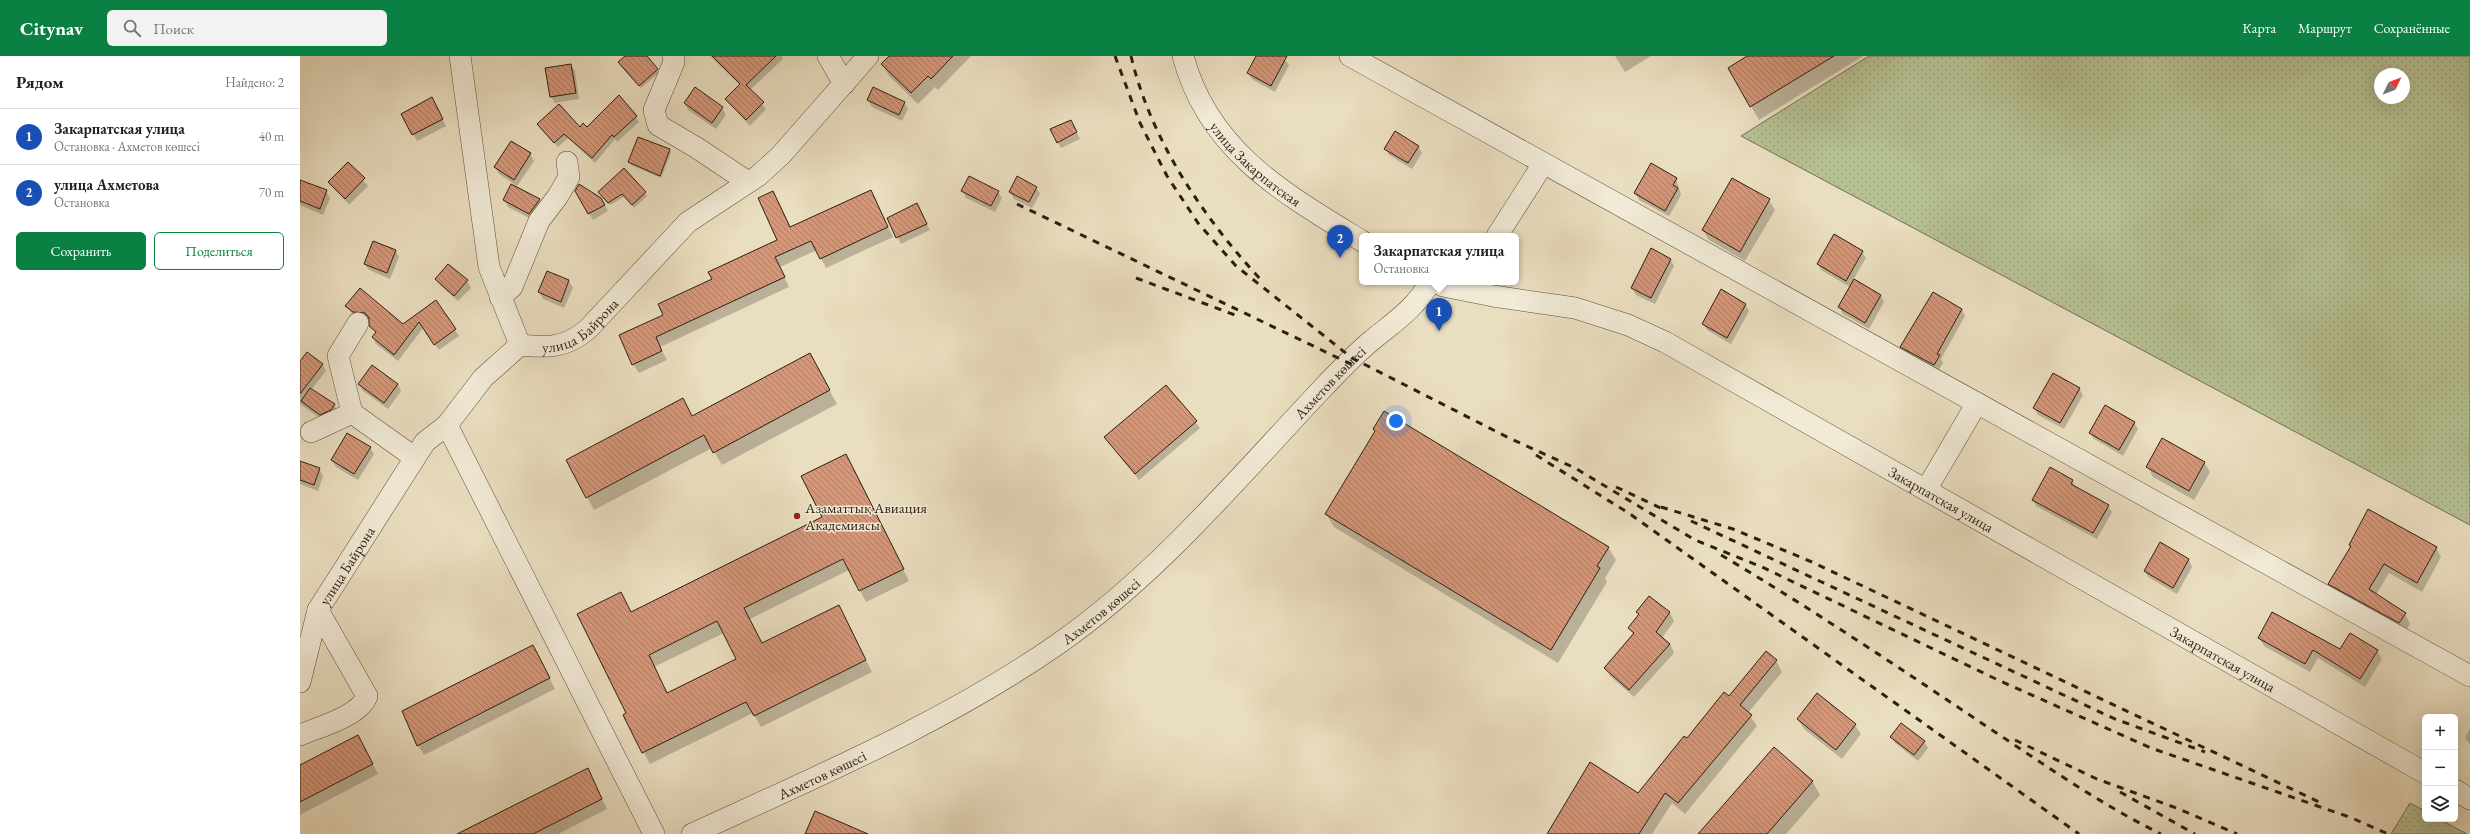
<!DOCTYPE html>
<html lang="ru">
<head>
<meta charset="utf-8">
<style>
  :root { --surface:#fff; --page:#f2f2f2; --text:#202124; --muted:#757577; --line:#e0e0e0; --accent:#0b8043 }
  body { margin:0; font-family:"EB Garamond",serif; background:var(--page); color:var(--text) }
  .controls { position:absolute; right:12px; bottom:12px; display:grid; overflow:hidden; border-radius:6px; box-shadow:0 4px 16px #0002 }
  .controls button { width:36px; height:36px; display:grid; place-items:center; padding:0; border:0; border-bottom:1px solid var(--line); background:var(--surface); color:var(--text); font:20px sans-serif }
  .compass { position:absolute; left:2074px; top:12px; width:36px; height:36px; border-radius:50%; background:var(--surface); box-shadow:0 4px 16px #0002; rotate:47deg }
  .you { position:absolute; left:1096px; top:365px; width:14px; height:14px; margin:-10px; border:3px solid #fff; border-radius:50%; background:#1a73e8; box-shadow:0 0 0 6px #1a73e833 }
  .badge { display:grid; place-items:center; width:26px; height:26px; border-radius:50%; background:var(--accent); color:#fff; font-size:13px; font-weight:700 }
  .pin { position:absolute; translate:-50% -33px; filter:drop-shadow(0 1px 2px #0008) }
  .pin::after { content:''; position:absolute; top:21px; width:14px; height:12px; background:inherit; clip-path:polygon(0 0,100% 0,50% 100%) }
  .popup { position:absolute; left:1059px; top:177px; width:160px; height:52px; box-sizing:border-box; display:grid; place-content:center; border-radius:6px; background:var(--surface); filter:drop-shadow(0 1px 3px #0005); font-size:13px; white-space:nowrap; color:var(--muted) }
  .popup b { font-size:15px; color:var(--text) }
  .popup::after { content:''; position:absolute; left:50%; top:100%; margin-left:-8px; border:8px solid transparent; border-top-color:var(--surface) }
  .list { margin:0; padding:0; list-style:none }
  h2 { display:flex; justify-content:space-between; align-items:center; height:52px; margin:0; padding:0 16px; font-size:17px }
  h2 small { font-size:13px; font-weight:400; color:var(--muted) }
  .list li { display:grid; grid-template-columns:26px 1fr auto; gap:12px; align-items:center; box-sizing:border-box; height:56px; padding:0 16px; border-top:1px solid var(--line) }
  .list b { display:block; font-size:15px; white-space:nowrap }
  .list p { margin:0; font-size:13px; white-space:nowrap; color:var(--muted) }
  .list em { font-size:13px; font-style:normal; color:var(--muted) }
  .actions { display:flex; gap:8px; padding:12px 16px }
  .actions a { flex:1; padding:9px 0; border:1px solid var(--accent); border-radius:6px; text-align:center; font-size:14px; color:var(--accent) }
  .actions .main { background:var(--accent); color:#fff }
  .icon { flex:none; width:22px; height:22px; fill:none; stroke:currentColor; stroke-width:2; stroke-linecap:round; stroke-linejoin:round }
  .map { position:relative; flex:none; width:2170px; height:778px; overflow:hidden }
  header { display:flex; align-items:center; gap:24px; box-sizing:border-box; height:56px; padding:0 20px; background:var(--accent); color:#fff }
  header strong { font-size:19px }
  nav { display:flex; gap:22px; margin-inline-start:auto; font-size:14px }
  .search { width:280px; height:36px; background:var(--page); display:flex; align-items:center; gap:10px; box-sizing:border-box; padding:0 14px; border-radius:6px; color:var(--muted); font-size:15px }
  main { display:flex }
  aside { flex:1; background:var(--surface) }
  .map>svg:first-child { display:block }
  .grass { fill:url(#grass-dots); stroke:#727052; fill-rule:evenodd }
  .shadow { fill:#0003; fill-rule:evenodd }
  .building { fill:url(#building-back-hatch); stroke:#2d1f10; fill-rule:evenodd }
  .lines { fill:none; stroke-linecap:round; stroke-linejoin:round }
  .minor-casing { stroke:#5c4f3c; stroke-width:22 }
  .minor { stroke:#f1ead6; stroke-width:21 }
  .rail { stroke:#2d1f10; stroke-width:3; stroke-dasharray:7 7; stroke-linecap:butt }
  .poi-dot { fill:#8f2418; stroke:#f1ead6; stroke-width:1.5 }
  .labels { text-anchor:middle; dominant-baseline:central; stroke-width:3; stroke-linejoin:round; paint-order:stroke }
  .street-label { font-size:15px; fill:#2d1f10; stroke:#f1ead6 }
  .poi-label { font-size:15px; fill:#2d1f10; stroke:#f1ead6; text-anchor:start }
</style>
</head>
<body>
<header>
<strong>Citynav</strong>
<div class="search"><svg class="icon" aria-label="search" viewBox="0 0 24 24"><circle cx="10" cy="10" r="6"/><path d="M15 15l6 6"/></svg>Поиск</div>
<nav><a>Карта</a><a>Маршрут</a><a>Сохранённые</a></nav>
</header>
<main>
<aside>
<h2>Рядом<small>Найдено: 2</small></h2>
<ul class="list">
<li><span class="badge" style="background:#1a4fb4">1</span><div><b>Закарпатская улица</b><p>Остановка · Ахметов көшесі</p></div><em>40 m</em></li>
<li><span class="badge" style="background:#1a4fb4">2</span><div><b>улица Ахметова</b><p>Остановка</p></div><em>70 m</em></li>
</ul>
<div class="actions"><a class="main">Сохранить</a><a>Поделиться</a></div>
</aside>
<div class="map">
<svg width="2170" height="778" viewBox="0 0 2170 778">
  <defs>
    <pattern id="grass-dots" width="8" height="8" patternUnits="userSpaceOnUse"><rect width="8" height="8" fill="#b6c193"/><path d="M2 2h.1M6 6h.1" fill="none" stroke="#9da57e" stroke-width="1.8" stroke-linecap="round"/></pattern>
    <pattern id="building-back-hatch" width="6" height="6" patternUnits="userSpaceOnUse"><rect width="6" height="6" fill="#d69678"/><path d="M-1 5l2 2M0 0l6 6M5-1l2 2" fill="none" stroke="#ae7a61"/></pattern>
  </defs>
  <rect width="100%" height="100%" fill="#eadec0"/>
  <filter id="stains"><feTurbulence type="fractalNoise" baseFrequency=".005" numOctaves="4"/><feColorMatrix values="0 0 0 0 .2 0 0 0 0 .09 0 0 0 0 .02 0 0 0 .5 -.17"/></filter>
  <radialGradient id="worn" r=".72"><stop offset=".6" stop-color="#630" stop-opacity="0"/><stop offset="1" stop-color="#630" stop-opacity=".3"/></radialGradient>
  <path class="grass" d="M 1569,0 L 2170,0 L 2170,469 L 1441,80 ZM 2080,18 L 2104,18 L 2104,42 L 2080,42 Z
    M 2110,747 L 2125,755 L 2125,763 L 2139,763 L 2167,778 L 2091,778 Z"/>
  <path class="shadow" d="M 327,0 L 345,0 L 359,17 L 341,32 L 319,7 Z
    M 410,0 L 482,0 L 483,3 L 450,34 L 466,53 L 450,70 L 426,44 L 440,29 Z
    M 590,0 L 671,0 L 638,34 L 635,31 L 618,48 L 589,20 L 582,8 Z
    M 957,0 L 982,0 L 989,9 L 975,36 L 952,23 L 948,17 Z
    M 1315,0 L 1351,0 L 1325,16 Z
    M 1449,0 L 1563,0 L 1459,64 L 1429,12 Z
    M 271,9 L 275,15 L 279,43 L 255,47 L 251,41 Z
    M 395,33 L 422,52 L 426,59 L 416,73 L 388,54 L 385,47 Z
    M 568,44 L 604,46 L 608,53 L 602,65 L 572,51 Z
    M 135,49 L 146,70 L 117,85 L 102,58 Z
    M 336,61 L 339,66 L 317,86 L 315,83 L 295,107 L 268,82 L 258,91 L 242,73 L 287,72 Z
    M 774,71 L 780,83 L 761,92 L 758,86 Z
    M 1118,90 L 1122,97 L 1112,113 L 1089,99 L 1086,93 Z
    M 370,94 L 371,97 L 361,122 L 331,109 L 330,106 Z
    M 230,98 L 234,105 L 217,130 L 199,118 L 195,111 Z
    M 48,107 L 68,130 L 49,149 L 30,126 Z
    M 324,113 L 347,140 L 334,152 L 324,141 L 310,149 L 301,139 Z
    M 1376,122 L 1381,139 L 1369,160 L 1339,144 L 1335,137 Z
    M 0,125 L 26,135 L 30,142 L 23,159 L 0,149 Z
    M 736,131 L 740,138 L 732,152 L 714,143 L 710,136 Z
    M 276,135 L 300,142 L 308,155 L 293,164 Z
    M 663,135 L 698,136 L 702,142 L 695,156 L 666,142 Z
    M 473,136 L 491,172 L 576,145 L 593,181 L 526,212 L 517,194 L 480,211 L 489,231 L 360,291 L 367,304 L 339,317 L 333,308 L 365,259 L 413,223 L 478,185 Z
    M 239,143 L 243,150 L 233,164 L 208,151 L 204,144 Z
    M 1469,144 L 1475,154 L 1445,205 L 1409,184 L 1403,174 Z
    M 620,155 L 630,174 L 601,188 L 588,162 Z
    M 95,194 L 99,201 L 90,223 L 69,214 L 65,208 Z
    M 1562,196 L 1566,202 L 1553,224 L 1581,240 L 1584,246 L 1569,273 L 1543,258 L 1539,251 L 1550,231 L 1521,214 L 1518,208 Z
    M 1370,203 L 1374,210 L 1355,248 L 1336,239 L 1332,232 Z
    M 248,216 L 269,225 L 273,232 L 264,252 L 243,243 L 239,236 Z
    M 136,223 L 167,225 L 171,232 L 158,245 L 140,229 Z
    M 136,246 L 159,280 L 139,294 L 123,272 L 98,305 L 76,288 L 73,282 L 76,278 L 69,263 L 57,263 L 46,250 L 102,269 Z
    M 1445,248 L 1449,255 L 1431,288 L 1407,274 L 1403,267 Z
    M 1662,253 L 1665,260 L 1641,303 L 1643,307 L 1638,315 L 1605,297 L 1601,291 Z
    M 0,307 L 22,308 L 26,315 L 11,334 L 34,349 L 38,355 L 24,365 L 0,348 Z
    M 517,311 L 537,348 L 422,409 L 412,392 L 294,454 L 287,441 L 392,361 Z
    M 59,328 L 98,328 L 101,335 L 88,353 L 63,335 Z
    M 866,331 L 900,372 L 839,424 L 805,381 Z
    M 1779,333 L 1783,339 L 1764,373 L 1738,359 L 1734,352 Z
    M 1834,366 L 1838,373 L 1823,400 L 1794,383 L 1790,377 Z
    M 70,392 L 74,398 L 58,424 L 36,411 L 32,404 Z
    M 0,406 L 19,413 L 23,420 L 18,435 L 0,428 Z
    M 1904,406 L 1910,416 L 1894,444 L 1853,421 L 1848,411 Z
    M 552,411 L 609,525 L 566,546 L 549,514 L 450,563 L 462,588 L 545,562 L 572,616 L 461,671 L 453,657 L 350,708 L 324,659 L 327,658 L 331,557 L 523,461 ZM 424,577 L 437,603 L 368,638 L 354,611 Z
    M 1772,425 L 1776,431 L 1808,450 L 1812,456 L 1797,483 L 1736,450 L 1733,444 Z
    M 1026,458 L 1308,491 L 1316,504 L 1305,522 L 1307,526 L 1258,607 L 1034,471 Z
    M 1860,488 L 1889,504 L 1892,511 L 1877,538 L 1848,521 L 1845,515 Z
    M 2050,489 L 2136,491 L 2141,501 L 2122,536 L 2089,517 L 2076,539 L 2105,558 L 2110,568 L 2105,576 L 2035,537 L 2029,528 L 2051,491 Z
    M 1349,541 L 1370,557 L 1374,565 L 1362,582 L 1370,588 L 1374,597 L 1334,641 L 1310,620 L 1305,612 L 1334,580 L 1329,572 L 1340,559 L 1338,556 Z
    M 1959,582 L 2040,595 L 2077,595 L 2082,603 L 2065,631 L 2018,602 L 2010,616 L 1964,590 Z
    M 237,599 L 255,633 L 124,699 L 118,689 Z
    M 1476,605 L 1482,616 L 1448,657 L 1457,670 L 1385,758 L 1372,747 L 1352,778 L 1252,778 L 1339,738 L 1429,641 Z
    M 1498,663 L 1555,669 L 1561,678 L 1542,703 L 1504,673 Z
    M 2170,672 L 2170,689 L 2165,682 Z
    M 1592,681 L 1624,686 L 1628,692 L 1618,705 L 1595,687 Z
    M 62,689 L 78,718 L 0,759 L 0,711 Z
    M 288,713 L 307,753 L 258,778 L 159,778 Z
    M 1512,725 L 1520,739 L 1486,778 L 1403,778 Z"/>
  <path class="building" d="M 325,0 L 347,0 L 358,13 L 339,30 L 318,6 Z
    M 412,0 L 476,0 L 446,29 L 464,46 L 446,64 L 425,43 L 440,28 Z
    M 589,0 L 653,0 L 631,23 L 628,20 L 611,37 L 581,8 Z
    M 956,0 L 987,0 L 971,30 L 947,17 Z
    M 1447,0 L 1534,0 L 1450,51 L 1428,12 Z
    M 271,8 L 276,37 L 250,41 L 245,12 Z
    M 395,31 L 423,51 L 412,67 L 384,47 Z
    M 573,31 L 605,46 L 599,59 L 567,44 Z
    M 319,39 L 337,60 L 314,81 L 312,79 L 292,102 L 264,78 L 254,87 L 237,68 L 259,48 L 280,71 L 283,67 L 287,71 Z
    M 132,41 L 143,63 L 112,79 L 101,58 Z
    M 771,64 L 777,76 L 757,87 L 750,73 Z
    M 1095,75 L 1119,90 L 1108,107 L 1084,93 Z
    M 338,81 L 370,93 L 360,120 L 328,106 Z
    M 211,85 L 231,97 L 214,124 L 194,111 Z
    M 48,106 L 65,122 L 45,143 L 28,126 Z
    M 1351,107 L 1377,122 L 1373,129 L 1378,132 L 1365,155 L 1334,137 Z
    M 324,112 L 346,136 L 332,149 L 322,138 L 308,147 L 298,136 Z
    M 669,120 L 699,135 L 691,150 L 661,135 Z
    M 717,120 L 737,131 L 729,146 L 709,136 Z
    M 1432,122 L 1470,143 L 1440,196 L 1402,174 Z
    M 0,124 L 27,134 L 20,153 L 0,145 Z
    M 211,128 L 240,143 L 229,158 L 203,144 Z
    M 279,128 L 301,142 L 305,149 L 288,158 L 275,135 Z
    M 571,134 L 588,171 L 520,203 L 511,185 L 475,201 L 485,221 L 356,281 L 362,295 L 332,309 L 319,279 L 363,259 L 358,248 L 412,223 L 408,216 L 477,184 L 458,142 L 473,135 L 490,171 Z
    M 617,147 L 627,168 L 596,182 L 587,162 Z
    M 1534,178 L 1563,195 L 1546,225 L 1517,208 Z
    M 73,185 L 96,194 L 87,217 L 64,208 Z
    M 1351,192 L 1371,203 L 1351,242 L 1331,232 Z
    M 148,208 L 168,224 L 154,240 L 135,223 Z
    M 247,215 L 269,224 L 261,246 L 238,236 Z
    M 1554,223 L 1581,239 L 1565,267 L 1538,251 Z
    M 60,232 L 103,268 L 136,244 L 156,273 L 134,289 L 119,266 L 94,299 L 72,281 L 76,276 L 69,270 L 69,262 L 65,257 L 53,256 L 45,250 Z
    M 1421,233 L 1446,248 L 1427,282 L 1402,268 Z
    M 1633,236 L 1662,253 L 1637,298 L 1640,299 L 1634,309 L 1600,291 Z
    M 7,296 L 23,308 L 0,338 L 0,305 Z
    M 510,297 L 530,334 L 413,397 L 404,379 L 286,442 L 266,404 L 383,342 L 392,360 Z
    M 72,309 L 98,328 L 84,347 L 58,328 Z
    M 1753,317 L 1780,332 L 1760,367 L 1733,352 Z
    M 866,329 L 897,365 L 835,418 L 804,381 Z
    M 10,332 L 35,348 L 31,354 L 20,359 L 1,345 Z
    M 1805,349 L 1835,366 L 1819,394 L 1789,377 Z
    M 1084,355 L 1309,491 L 1297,510 L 1300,512 L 1251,594 L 1025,458 L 1075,375 L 1073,373 Z
    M 47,377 L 71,391 L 54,418 L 31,404 Z
    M 1862,382 L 1905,406 L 1889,435 L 1846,411 Z
    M 546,398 L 604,513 L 559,535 L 543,503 L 444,552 L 462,587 L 539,549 L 566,604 L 454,660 L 446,646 L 342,697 L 323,659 L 326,657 L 277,558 L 321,536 L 331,556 L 522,461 L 501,420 ZM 417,565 L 436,603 L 367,637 L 349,599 Z
    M 0,405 L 20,412 L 14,429 L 0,424 Z
    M 1750,411 L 1773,424 L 1771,428 L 1809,449 L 1793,477 L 1732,444 Z
    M 2068,453 L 2137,491 L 2117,527 L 2084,508 L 2069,533 L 2106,557 L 2099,567 L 2028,528 L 2051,490 L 2049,489 Z
    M 1860,486 L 1889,503 L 1873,532 L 1844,515 Z
    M 1349,540 L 1370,556 L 1356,576 L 1370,588 L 1329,634 L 1304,612 L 1334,577 L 1328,572 L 1339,558 L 1336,556 Z
    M 1972,556 L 2040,593 L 2050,577 L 2078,594 L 2060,623 L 2013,594 L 2005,608 L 1958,582 Z
    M 233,589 L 250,622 L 117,690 L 102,655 Z
    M 1466,595 L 1477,604 L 1440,649 L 1452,659 L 1378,747 L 1365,737 L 1339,778 L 1247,778 L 1290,706 L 1338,737 L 1384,680 L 1387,682 L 1424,636 L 1429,640 Z
    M 1517,637 L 1556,668 L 1536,694 L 1497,663 Z
    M 1601,667 L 1625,685 L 1614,699 L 1590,681 Z
    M 58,679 L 73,708 L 0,746 L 0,709 Z
    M 1474,691 L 1513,725 L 1467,778 L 1398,778 Z
    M 288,712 L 302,743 L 233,778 L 157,778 Z
    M 515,755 L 568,778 L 505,778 Z"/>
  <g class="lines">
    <g class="minor-casing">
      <g id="minor">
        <path d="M 160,0 L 189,211 L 220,289"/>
        <path d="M 373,0 L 374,6 L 354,54 L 358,69 L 397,92 L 448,126"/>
        <path d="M 528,0 L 544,28"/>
        <path id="s1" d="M 883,0 C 908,95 985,138 1062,185"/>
        <path d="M 1050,0 L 2170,620"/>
        <path d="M 1197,180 L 1243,108"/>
        <path id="s2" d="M 1136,226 L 1143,230 L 1193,240 L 1275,252 L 1328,269 L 1365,286 L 2125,717"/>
        <path d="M 200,241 L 212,231 L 239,165 L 258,140 L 269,121 L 267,106"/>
        <path d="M 58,267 L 38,300 L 52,357 L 114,401"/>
        <path d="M 147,369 L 354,778"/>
        <path d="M 11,376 L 52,357"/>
        <path d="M 1626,434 L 1677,347"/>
        <path id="s3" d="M 0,626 L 18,554 L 125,386 L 147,369 L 183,322 L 220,289 C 248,292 266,292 288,273 L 388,166 L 458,120 L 481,99 L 568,0"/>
        <path d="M 0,679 C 19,671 60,660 67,640 L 18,554"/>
        <path d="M 2155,734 L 2170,743"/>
        <path id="s4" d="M 392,778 C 514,722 648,665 758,588 C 858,518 938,422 1021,334 C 1037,317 1053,300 1071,285 C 1094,266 1116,252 1130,226"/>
      </g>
    </g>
    <use href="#minor" class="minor"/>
    <path class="rail" d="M 815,0 L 840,67 L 867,120 L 898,167 L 936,210 L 1052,302 L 1209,382 L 1275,412 L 1395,484 L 1462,511 L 1698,624 L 1851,692 L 2052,762 L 2088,778
      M 831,0 C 851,85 904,163 963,226
      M 717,148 L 1057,311
      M 836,222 L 935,259
      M 1236,399 L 1330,458 L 1779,778
      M 1316,431 L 1365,454
      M 1361,451 L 1433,473 L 1512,506 L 2019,746
      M 1391,465 L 1815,663 L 1905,696
      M 1421,499 C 1512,553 1601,613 1689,672 C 1745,709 1800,748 1861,778
      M 1715,684 L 1797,723 L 1879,753 L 1937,778
      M 1820,736 L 1895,778"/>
  </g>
  <circle class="poi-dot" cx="497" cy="460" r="4"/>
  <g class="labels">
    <g class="street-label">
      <text stroke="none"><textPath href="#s1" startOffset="133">улица Закарпатская</textPath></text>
      <text stroke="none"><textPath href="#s3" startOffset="477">улица Байрона</textPath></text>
      <text stroke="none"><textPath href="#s4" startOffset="791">Ахметов көшесі</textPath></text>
      <text stroke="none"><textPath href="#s2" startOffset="556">Закарпатская улица</textPath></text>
      <text stroke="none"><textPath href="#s3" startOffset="127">улица Байрона</textPath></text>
      <text stroke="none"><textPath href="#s4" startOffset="467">Ахметов көшесі</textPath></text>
      <text stroke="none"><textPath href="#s2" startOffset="880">Закарпатская улица</textPath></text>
      <text stroke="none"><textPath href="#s4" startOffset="143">Ахметов көшесі</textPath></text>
    </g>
    <g class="poi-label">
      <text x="505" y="451">Азаматтық Авиация<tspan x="505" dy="17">Академиясы</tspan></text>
    </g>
  </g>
  <rect width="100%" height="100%" filter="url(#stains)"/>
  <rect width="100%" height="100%" fill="url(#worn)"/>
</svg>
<div class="controls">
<button>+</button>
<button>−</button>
<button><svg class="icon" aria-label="layers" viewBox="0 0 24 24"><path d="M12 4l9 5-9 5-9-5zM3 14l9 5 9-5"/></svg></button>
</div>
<svg class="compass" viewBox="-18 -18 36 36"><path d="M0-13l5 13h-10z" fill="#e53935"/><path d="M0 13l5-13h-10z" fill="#757577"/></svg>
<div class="you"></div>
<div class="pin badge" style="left:1139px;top:275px;background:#1a4fb4">1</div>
<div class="popup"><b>Закарпатская улица</b>Остановка</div>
<div class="pin badge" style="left:1040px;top:202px;background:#1a4fb4">2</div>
</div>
</main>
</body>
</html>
